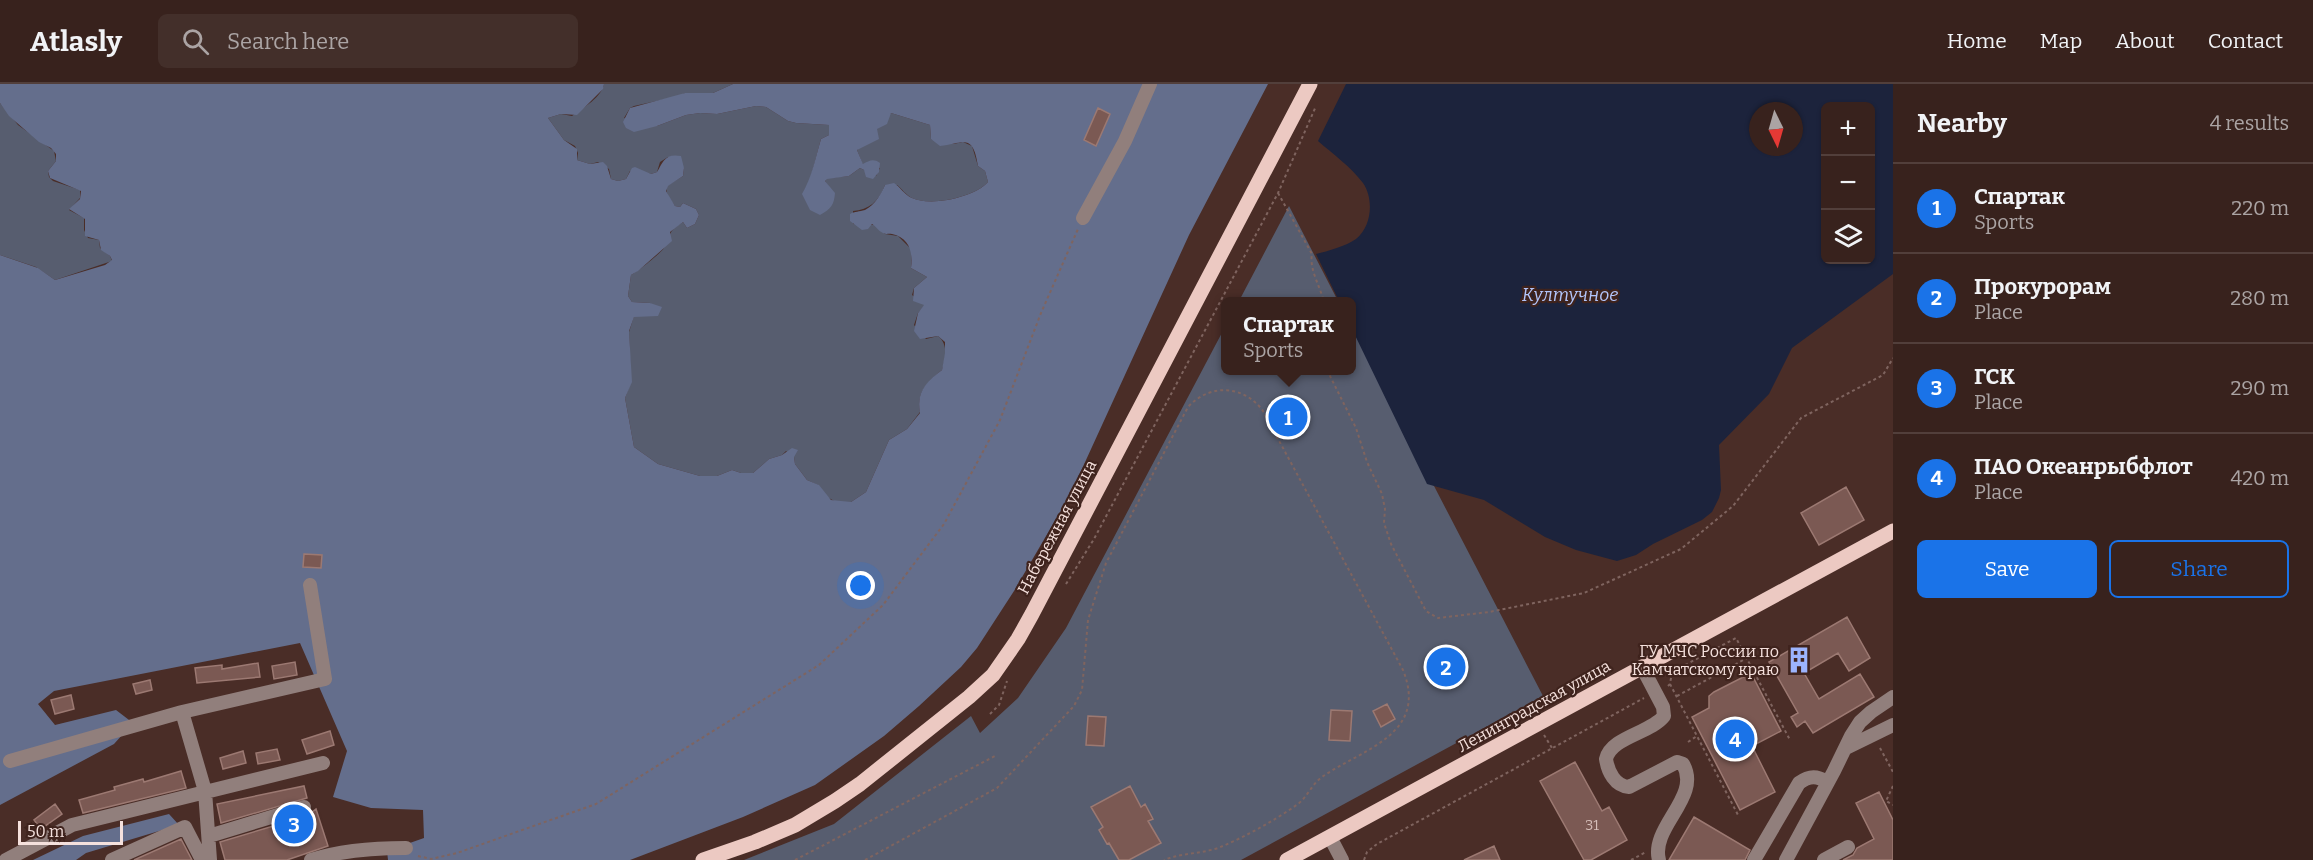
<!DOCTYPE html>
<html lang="en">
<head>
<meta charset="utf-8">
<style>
  :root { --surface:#38221d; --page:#432f2a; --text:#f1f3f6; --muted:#aba4a4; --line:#523f3b; --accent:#1a73e8 }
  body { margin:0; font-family:Bitter,serif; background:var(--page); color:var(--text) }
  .controls { position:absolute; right:18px; top:18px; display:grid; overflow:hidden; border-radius:9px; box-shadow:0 2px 4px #0004 }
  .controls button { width:54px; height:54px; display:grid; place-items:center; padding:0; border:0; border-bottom:2px solid var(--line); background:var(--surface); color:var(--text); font:30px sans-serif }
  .compass { position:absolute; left:1749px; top:18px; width:54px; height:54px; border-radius:50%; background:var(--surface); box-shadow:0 2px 4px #0004; rotate:175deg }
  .scale { position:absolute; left:18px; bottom:15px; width:105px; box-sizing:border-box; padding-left:6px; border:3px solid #f5e1dd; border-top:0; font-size:16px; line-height:21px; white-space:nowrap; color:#f5e1dd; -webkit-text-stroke:4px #3f231d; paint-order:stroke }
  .you { position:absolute; left:861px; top:502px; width:21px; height:21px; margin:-15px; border:4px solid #fff; border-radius:50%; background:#1a73e8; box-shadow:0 0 0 9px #1a73e833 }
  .badge { display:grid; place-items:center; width:39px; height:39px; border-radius:50%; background:var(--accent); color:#fff; font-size:20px; font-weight:700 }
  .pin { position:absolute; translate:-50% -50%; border:3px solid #fff; box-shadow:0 2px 6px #0006 }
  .popup { position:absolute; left:1221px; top:213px; width:135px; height:78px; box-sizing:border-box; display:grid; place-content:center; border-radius:9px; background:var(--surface); filter:drop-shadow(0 2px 4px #0005); font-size:20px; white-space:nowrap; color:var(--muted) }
  .popup b { font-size:22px; color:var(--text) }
  .popup::after { content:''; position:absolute; left:50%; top:100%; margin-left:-12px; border:12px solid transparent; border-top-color:var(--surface) }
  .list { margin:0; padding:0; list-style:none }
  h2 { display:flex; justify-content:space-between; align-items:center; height:78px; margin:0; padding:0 24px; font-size:26px }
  h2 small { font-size:20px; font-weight:400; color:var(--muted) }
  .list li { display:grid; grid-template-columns:39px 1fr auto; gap:18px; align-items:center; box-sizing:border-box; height:90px; padding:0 24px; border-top:2px solid var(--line) }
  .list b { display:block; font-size:22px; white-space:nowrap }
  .list p { margin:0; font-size:20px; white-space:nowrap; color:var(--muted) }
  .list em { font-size:20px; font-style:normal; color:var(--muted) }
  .actions { display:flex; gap:12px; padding:18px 24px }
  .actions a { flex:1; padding:14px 0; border:2px solid var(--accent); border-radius:9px; text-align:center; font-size:21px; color:var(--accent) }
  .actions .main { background:var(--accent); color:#fff }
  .icon { flex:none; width:33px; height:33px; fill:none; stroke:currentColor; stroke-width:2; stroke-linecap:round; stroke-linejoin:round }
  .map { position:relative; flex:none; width:1893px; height:776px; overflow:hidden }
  header { display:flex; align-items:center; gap:36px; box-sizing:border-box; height:84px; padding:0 30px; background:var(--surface); border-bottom:2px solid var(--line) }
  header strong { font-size:28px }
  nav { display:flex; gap:33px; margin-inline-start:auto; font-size:21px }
  .search { width:420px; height:54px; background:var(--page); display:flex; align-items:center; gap:15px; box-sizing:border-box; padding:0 21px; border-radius:9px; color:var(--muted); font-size:22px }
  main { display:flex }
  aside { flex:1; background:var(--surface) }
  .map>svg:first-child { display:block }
  .green { fill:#575d6f }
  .forest { fill:#646e8c }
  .water { fill:#1c233c; fill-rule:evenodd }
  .building { fill:#7b5953; stroke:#9c7972; stroke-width:1.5 }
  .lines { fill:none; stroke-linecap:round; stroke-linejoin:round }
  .path { stroke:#7f645f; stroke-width:2; stroke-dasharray:3 3; stroke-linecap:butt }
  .minor { stroke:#917f7c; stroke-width:14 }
  .major { stroke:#ecc9c2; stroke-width:15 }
  .labels { text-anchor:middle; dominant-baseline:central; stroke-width:4.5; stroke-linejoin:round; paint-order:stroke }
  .number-label { font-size:14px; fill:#d6bfba }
  .street-label { font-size:16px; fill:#f5e1dd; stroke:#3f231d }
  .poi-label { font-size:16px; fill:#f5e1dd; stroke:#3f231d; text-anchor:end }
  .water-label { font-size:18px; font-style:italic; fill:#b2c5fb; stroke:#3f231d }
</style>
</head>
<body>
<header>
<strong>Atlasly</strong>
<div class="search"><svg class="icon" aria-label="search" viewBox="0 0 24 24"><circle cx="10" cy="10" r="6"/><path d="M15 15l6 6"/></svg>Search here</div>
<nav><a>Home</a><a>Map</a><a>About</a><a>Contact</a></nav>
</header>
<main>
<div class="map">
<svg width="1893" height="776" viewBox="0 0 1893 776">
  <rect width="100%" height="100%" fill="#4a2d27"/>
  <path class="green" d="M 604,0 L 733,0 L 713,9 L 685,9 L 679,12 L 634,22 L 630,24 L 624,34 L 657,42 L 686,31 L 700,29 L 717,30 L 756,22 L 766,23 L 788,37 L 796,39 L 829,41 L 829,51 L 821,55 C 817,68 811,99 804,107 L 829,103 L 825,97 L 827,94 L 849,92 L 860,84 L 876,92 L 880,84 L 863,81 L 857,66 L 891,29 L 930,41 L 931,55 L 953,60 L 963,58 L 972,62 L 978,82 L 985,87 L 988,98 C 975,113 930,123 912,114 C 906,111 902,105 897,101 L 885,101 C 879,117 869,126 853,127 L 853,140 L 875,141 L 885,150 L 898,152 L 912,166 L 911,184 L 927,193 L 914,204 L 912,211 L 925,221 L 918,229 L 914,241 L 926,255 L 938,252 C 949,261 945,275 942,286 C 927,298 916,309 920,328 L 907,345 L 889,356 L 866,408 L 851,418 L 836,418 L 827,413 L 818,401 L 807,396 L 795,380 L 794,373 L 786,367 L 782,371 L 769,375 L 753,389 L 741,389 L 732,386 L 717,392 L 700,392 L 658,380 L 634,363 L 625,314 L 631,298 L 629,248 L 634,232 L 658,232 L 650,219 L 632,218 L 628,212 L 631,191 C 637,188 661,169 664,164 C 672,151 667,147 683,138 L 687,144 L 695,140 L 699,131 L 696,125 L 683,119 L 680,123 L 675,122 C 670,115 665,110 667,102 L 683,92 L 684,84 L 668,73 L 660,78 L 657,88 L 651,90 L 630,87 L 626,95 L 618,97 L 611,95 L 609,85 L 598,78 L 590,80 L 577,76 L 578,69 L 575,62 L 564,56 L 548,34 L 561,30 L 572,32 C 583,24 602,13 604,0 Z
    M 0,19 L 18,41 L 54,67 L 56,77 L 48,87 L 49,93 L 53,97 L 80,106 L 80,114 L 69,126 L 84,134 L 84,146 L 88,154 L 99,156 L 100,164 L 110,172 L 112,177 L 55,196 L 36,183 L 0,171 Z
    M 1289,122 L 1338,217 L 1239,217 Z
    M 1351,242 L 1543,612 L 1241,776 L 744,776 L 834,740 L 971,632 L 980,649 L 1018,614 L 1066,544 L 1225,243 L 1225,286 L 1351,286 Z"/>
  <path class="forest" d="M 0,0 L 604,0 L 603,5 L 577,31 L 561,30 L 548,34 L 564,56 L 577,65 L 577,76 L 590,80 L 603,78 L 607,82 L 611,95 L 618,97 L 626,95 L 632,84 L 635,83 L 651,90 L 657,88 C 663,78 665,69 681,72 L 684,84 L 683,92 L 668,102 L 666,107 L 675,122 L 680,123 L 683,119 L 696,125 L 699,131 L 695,140 L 687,144 L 683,138 L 670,148 L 672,157 L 638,187 L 631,191 L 628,212 L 632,218 L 650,219 L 662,223 L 658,232 L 634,233 L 629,247 L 632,298 L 625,314 L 634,363 L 658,380 L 700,392 L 717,392 L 732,386 L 741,389 L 753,389 L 769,375 L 782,371 L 792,364 L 798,366 L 794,373 L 795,380 L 807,396 L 819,401 L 831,416 L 851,418 L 866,408 L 889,356 L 907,345 L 920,329 C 916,308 926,298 942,286 L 945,269 L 945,258 L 938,252 L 920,255 L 914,247 L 918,229 L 924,221 L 913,217 L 914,204 L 927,193 L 911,184 C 913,169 910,154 892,150 C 887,149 888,151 883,149 C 878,147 876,142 872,140 L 868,145 L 862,146 L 850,137 L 850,130 C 855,127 859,128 865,126 C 875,121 881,110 885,101 L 894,99 C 900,103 905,111 912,114 C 931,123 975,113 988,98 L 985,87 L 978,82 C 973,49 964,59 940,62 L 931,55 L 930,41 L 891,29 L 887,40 L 877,45 L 879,55 L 857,66 L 863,80 C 869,77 873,74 880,79 L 879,88 L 873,95 L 866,93 L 864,86 L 860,84 L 849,92 L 827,95 L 825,97 L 835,109 C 834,121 831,125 820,131 L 810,126 L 802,110 C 812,93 815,75 821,55 L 829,51 L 829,41 L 796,39 L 788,37 L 766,23 L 756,22 L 717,30 L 700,29 L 686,31 L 657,42 L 634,48 L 626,44 L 623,38 L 630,24 L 685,9 L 713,9 L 733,0 L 1268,0 L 1189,151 L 1070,411 L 1014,507 L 977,564 L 961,583 L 919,622 L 884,652 L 815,701 L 743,733 L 630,776 L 388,776 L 387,767 L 424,754 L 423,726 L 371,724 L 333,713 L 347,667 L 300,559 L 54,607 L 38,620 L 55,641 L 116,626 L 133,639 L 114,660 L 0,721 L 0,171 L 38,184 L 55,196 L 105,181 L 112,176 L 110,172 L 101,166 L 99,156 L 85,152 L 85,135 L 69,125 L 80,115 L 81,107 L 50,94 L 48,87 L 56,77 L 56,70 L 51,64 L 39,58 L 9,32 L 0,19 Z
    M 169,730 L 179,741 L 86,769 L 76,776 L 33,776 L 83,752 Z"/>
  <path class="water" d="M 1346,0 L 1893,0 L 1893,190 L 1792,264 L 1769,310 L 1719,361 L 1721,406 L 1719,414 L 1712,428 L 1702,436 L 1653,460 L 1636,471 L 1617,477 L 1576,466 L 1545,453 L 1484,416 L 1427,400 L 1351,243 L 1351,218 L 1339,217 L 1316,170 C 1328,167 1346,162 1356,155 C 1372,142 1374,115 1363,99 C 1351,83 1333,70 1318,57 ZM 1826,22 L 1870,22 L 1870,176 L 1826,176 ZM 1758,27 L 1794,27 L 1794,63 L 1758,63 Z"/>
  <path class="building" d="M 1098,24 L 1110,30 L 1096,62 L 1084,56 Z
    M 1846,403 L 1864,436 L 1819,461 L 1801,429 Z
    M 304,470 L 322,471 L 321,484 L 303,483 Z
    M 1847,533 L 1870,574 L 1849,587 L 1838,569 L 1804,589 L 1819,615 L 1860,590 L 1874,613 L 1813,649 L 1805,637 L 1797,643 L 1791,633 L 1798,629 L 1769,578 Z
    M 295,578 L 297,591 L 274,595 L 272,582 Z
    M 258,579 L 260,593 L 197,599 L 195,584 L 222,581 L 222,585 Z
    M 1751,589 L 1781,647 L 1752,662 L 1775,708 L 1740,726 L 1692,633 L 1709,624 L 1709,612 L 1714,608 Z
    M 150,596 L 152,606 L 136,610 L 133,600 Z
    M 71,611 L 74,625 L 55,630 L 51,616 Z
    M 1387,620 L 1395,635 L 1381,643 L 1373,627 Z
    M 1331,626 L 1352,627 L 1350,657 L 1329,656 Z
    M 1088,632 L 1106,633 L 1104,662 L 1086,661 Z
    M 330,647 L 334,661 L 307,670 L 302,656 Z
    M 277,665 L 280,676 L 258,680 L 256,669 Z
    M 243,667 L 246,679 L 223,685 L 220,674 Z
    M 1575,678 L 1602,727 L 1609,723 L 1627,756 L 1591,776 L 1584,776 L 1540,697 Z
    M 181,687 L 186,704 L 83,729 L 79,716 L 115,706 L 114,703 L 143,695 L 144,698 Z
    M 304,702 L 307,714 L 221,739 L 217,720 Z
    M 1130,702 L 1141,723 L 1145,720 L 1153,735 L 1148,737 L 1161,759 L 1129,776 L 1119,776 L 1109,759 L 1107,760 L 1099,746 L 1103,743 L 1091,723 Z
    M 1879,708 L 1893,736 L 1893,776 L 1843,776 L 1853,771 L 1857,764 L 1874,755 L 1856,719 Z
    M 55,720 L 62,730 L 41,745 L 34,736 Z
    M 316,725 L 328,762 L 287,776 L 225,776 L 220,758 L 307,732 Z
    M 1694,733 L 1750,766 L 1745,776 L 1669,776 Z
    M 181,755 L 192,776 L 134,776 Z
    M 1494,762 L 1500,776 L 1464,776 Z"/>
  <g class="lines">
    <path class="path" d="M 1278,109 L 1312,170 C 1309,185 1320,202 1324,218
      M 1327,286 L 1356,344 L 1367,378 L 1382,410 L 1385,425 L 1384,439 L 1391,460 L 1426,527 L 1438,534 L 1489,528 L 1584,509 L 1681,465 L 1733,422 L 1801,334 L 1883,291 L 1893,274
      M 1066,500 L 1094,455 L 1278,109 L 1316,22
      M 1670,600 L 1738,731
      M 1668,602 L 1670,600 L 1672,588 L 1736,554 L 1790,656
      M 1677,612 L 1747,574
      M 990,630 L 999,621 L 1007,597
      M 1544,651 L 1552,664
      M 1688,658 L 1697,652
      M 1880,664 L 1893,688
      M 1893,702 L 1886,717 L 1893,721
      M 418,772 L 431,775 L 457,769 L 596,720 L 819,581 L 883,521 L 944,440 L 1000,336 L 1041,229 L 1078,145
      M 795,776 L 997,671
      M 865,776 L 997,704 L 1074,622 L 1082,606 L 1088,536 L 1106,479 L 1188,323 C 1210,299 1244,301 1263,327 L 1403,586 C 1429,651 1362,665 1322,693 C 1312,700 1308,712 1298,720 C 1274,737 1245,753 1218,764 C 1200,770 1181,769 1164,776
      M 1364,776 L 1367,768 L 1377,760 L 1644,614
      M 1631,776 L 1646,768"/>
    <path class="minor" d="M 1083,134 L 1125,57 L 1150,0
      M 1642,583 L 1663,623 L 1664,632 C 1651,649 1611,653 1606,675 C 1608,688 1615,702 1629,703 L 1677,678 L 1683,680 C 1702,713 1650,743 1659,776
      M 182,628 L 205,707 L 210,776
      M 1846,664 L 1893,641
      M 10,677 L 182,628 L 325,595 L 310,501
      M 209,752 L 304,723
      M 1330,753 L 1342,776
      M 6,776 L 72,741 L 323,679
      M 112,776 L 185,743 L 202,776
      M 311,776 C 342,766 374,764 406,764
      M 1754,776 L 1799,699 C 1810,691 1817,692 1828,698
      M 1786,776 L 1834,687 L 1851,652 L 1860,638 L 1871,628 L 1893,613
      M 1824,776 L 1848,763"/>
    <path class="major" d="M 703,776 L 755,758 L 795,741 L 835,717 L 860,700 L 969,613 L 993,591 L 1018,555 L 1032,530 L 1310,0
      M 1287,776 L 1893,447"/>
  </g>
  <defs>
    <g id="building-bare" transform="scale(2.07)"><path d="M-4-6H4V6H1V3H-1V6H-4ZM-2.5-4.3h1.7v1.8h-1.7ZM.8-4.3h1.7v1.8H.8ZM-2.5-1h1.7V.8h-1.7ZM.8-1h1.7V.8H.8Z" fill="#9cb4fd" stroke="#3f231d" stroke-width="2.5" paint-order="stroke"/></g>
  </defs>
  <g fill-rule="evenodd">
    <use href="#building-bare" x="1799" y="576"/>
  </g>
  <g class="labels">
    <g class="number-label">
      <text x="1592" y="741">31</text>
    </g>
    <g class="street-label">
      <text transform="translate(1057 443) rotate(-62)">Набережная улица</text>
      <text transform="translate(1534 622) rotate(-29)">Ленинградская улица</text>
    </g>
    <g class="poi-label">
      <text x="1779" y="567">ГУ МЧС России по<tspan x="1779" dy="18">Камчатскому краю</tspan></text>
    </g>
    <g class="water-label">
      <text x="1570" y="211">Култучное</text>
    </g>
  </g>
</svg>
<div class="controls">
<button>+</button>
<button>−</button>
<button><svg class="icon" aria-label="layers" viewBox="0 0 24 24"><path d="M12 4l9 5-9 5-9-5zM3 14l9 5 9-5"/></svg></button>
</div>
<svg class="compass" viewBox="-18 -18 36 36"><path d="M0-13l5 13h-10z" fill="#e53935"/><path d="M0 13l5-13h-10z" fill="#aba4a4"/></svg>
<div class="scale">50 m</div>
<div class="you"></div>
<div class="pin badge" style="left:1288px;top:333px">1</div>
<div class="popup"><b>Спартак</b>Sports</div>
<div class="pin badge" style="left:1446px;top:583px">2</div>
<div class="pin badge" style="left:294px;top:740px">3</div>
<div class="pin badge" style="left:1735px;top:655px">4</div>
</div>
<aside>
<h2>Nearby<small>4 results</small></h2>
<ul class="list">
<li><span class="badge">1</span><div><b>Спартак</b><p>Sports</p></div><em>220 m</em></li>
<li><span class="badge">2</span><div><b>Прокурорам</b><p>Place</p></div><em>280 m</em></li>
<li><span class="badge">3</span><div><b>ГСК</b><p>Place</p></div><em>290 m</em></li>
<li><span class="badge">4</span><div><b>ПАО Океанрыбфлот</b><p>Place</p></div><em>420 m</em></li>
</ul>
<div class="actions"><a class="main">Save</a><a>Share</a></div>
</aside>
</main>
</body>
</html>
